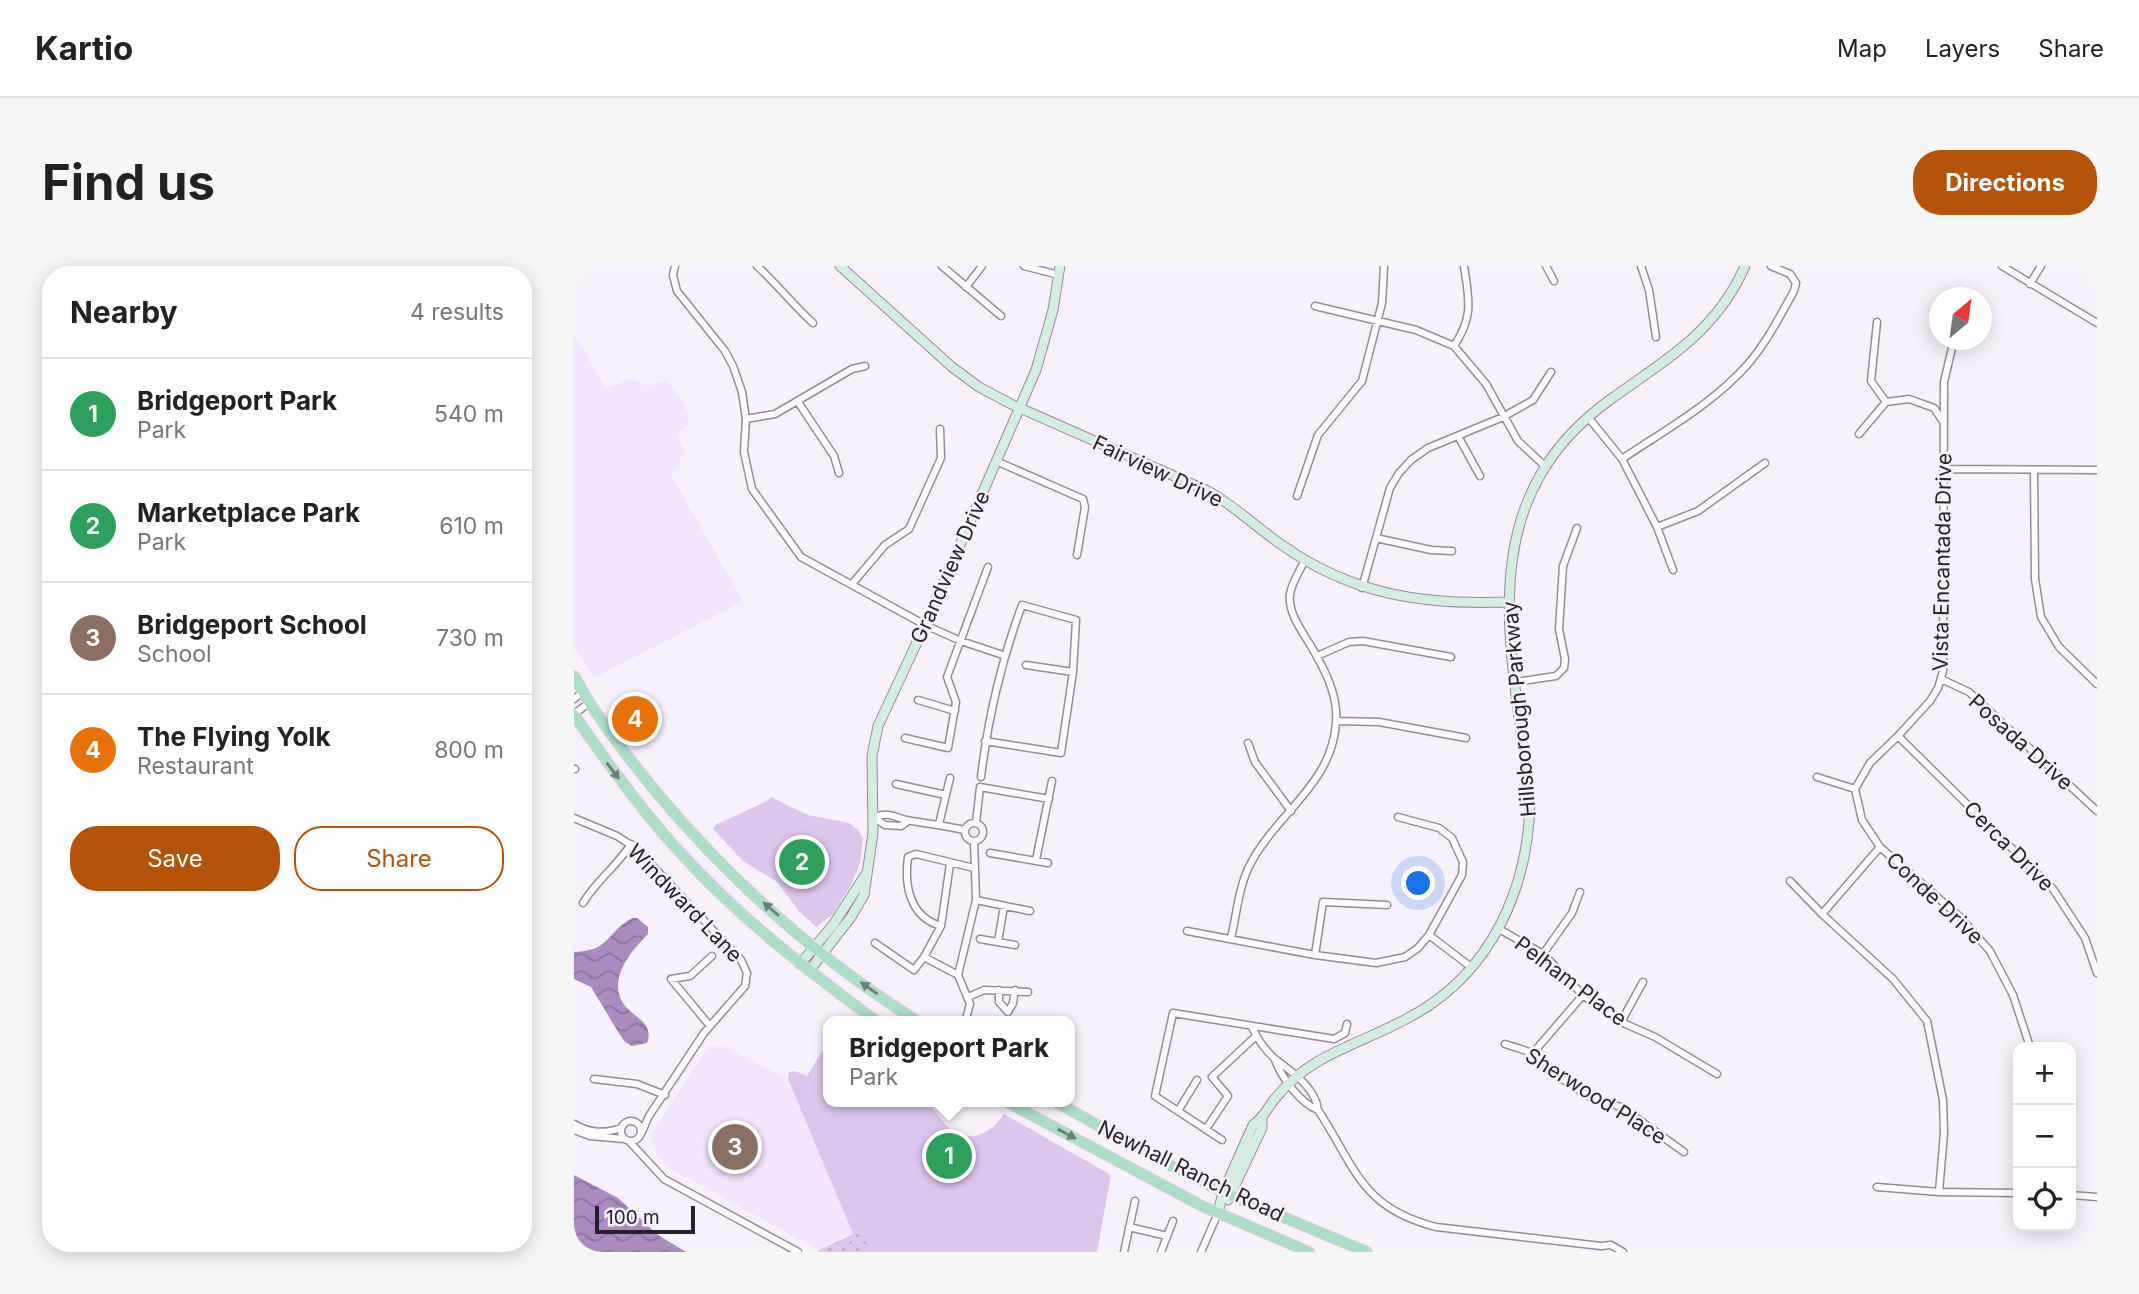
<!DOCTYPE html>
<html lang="en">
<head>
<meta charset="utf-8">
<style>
  :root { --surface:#fff; --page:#f6f6f6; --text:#222; --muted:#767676; --line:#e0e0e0; --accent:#b45309 }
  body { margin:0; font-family:Inter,sans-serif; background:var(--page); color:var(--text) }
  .controls { position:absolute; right:21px; bottom:21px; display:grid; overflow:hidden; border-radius:14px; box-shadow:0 4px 18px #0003 }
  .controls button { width:63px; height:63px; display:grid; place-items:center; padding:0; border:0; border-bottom:2px solid var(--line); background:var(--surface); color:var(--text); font:35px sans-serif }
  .compass { position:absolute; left:1355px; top:21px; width:63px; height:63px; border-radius:50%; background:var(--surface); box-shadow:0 4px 18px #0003; rotate:29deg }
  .scale { position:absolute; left:21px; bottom:18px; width:100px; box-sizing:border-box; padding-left:7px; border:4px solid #28212b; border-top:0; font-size:19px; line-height:24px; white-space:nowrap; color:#28212b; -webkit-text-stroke:5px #f8f1fc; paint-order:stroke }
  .you { position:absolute; left:845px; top:618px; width:24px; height:24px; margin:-18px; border:5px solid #fff; border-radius:50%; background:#1a73e8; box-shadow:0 0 0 10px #1a73e833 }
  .badge { display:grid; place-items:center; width:46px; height:46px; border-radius:50%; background:var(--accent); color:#fff; font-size:23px; font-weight:700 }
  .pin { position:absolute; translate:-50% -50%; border:4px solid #fff; box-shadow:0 2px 7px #0006 }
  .popup { position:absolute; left:249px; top:750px; width:252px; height:91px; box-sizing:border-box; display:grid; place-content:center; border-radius:14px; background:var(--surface); filter:drop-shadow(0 2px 5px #0005); font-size:23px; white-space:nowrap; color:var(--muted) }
  .popup b { font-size:26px; color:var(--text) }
  .popup::after { content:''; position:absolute; left:50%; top:100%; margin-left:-14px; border:14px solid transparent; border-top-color:var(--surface) }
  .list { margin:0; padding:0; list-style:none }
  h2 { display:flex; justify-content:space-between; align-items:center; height:91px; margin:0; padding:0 28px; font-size:30px }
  h2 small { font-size:23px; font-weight:400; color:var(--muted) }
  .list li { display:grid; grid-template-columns:46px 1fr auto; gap:21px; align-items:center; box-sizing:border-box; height:112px; padding:0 28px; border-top:2px solid var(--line) }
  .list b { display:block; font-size:26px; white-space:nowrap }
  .list p { margin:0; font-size:23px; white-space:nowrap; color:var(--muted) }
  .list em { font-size:23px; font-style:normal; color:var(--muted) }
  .actions { display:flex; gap:14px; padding:21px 28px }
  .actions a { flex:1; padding:16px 0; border:2px solid var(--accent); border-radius:28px; text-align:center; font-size:24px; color:var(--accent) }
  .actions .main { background:var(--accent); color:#fff }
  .icon { flex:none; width:38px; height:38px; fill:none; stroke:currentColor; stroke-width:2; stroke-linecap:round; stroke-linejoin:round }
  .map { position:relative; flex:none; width:1523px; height:986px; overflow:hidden; border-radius:28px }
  header { display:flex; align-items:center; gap:42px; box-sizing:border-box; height:98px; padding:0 35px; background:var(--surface); border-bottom:2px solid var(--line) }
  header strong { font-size:33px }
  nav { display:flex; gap:38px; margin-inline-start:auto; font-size:24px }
  .intro { display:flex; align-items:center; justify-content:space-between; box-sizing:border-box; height:168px; padding:0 42px }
  h1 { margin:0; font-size:49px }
  .button { padding:18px 32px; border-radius:28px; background:var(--accent); color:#fff; font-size:24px; font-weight:700 }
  main { display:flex; gap:42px; padding:0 42px }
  aside { flex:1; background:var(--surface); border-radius:28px; box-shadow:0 4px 18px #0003 }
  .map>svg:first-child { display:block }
  .built { fill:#f5e4ff }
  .green { fill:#dec5ed }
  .garden { fill:url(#garden-dots) }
  .water { fill:url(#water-waves) }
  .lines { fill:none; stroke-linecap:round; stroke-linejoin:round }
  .street-casing { stroke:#9788a0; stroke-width:9 }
  .secondary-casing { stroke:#9788a0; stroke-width:11 }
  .primary-casing { stroke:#d4d3d5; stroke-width:12 }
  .street { stroke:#fff; stroke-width:6 }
  .secondary { stroke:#d4eee3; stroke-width:9 }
  .primary { stroke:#aadec7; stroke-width:10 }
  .oneway { fill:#698079 }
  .labels { text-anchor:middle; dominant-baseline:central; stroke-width:5; stroke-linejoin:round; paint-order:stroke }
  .street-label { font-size:21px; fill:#28212b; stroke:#f8f1fc }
</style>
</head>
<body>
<header>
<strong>Kartio</strong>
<nav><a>Map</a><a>Layers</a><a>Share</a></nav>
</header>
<div class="intro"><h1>Find us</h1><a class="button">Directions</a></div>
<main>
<aside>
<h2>Nearby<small>4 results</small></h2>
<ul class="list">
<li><span class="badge" style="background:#2e9e5b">1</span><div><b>Bridgeport Park</b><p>Park</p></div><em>540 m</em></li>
<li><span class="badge" style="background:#2e9e5b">2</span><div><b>Marketplace Park</b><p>Park</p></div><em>610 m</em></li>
<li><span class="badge" style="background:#8d6e63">3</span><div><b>Bridgeport School</b><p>School</p></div><em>730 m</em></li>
<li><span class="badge" style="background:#e8710a">4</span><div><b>The Flying Yolk</b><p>Restaurant</p></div><em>800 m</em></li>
</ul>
<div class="actions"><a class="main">Save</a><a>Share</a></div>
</aside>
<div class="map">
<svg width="1523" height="986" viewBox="0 0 1523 986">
  <defs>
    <pattern id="garden-dots" width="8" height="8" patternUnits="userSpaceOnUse" patternTransform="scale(1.75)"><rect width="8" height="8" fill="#dec5ed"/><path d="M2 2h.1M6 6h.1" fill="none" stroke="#bea9cb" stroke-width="1.8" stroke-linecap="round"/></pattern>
    <pattern id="water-waves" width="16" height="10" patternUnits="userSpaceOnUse" patternTransform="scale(1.75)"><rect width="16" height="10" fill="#ad89c1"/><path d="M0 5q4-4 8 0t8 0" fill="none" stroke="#8d709d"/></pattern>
  </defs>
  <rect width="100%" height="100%" fill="#f8f1fc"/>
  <path class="built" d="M 0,70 L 33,122 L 56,113 L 74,120 L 93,113 L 115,148 L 113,159 L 103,168 L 111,187 L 108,189 L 104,202 L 97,209 L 169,335 L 20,412 L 0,381 Z
    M 135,779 L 151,781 L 214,813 L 280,969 L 244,984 L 95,902 L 82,887 L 77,875 L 79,866 Z"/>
  <path class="green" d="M 197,531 L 234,549 L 275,557 L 284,564 L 289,572 L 286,597 L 277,619 L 258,649 L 242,661 L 225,645 L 203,616 L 169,595 L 139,563 L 143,558 L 193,535 Z
    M 248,785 L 254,790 L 254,836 L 354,836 C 361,844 367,855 375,862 C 394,880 418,867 430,848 L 537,909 L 523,986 L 243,986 L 279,968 L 214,813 L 215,806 L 221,805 L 233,810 Z"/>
  <path class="garden" d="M 287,966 L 298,986 L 248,986 L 244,984 Z"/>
  <path class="water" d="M 58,652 L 63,652 L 74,661 L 74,668 C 56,686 31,716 52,741 C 63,753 80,758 73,777 L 58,780 L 51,776 L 46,769 L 17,721 L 0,713 L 0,686 C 36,685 32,667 58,652 Z
    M 0,909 L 44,932 L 84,969 L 112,986 L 0,986 Z"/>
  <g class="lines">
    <g class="street-casing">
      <path id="street" d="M 101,0 L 99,9 L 103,25 L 151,85 L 159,100 L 168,126 L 172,153 L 170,186 L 178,223 L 227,291 L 351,359 L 387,375 L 429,389
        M 183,0 C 203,18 219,39 239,57
        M 368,0 L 427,50
        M 450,0 L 485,9
        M 972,0 L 980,15
        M 1067,0 L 1075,24 L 1082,71
        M 1428,0 L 1523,57
        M 1456,18 L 1467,0
        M 392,21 L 408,0
        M 741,40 L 842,64 L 880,80 L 912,118 L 944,175 L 972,201
        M 1303,56 L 1297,115 L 1312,136
        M 880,80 C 900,50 895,34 890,0
        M 224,136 L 260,190 L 265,207
        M 1014,151 L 1048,193 L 1083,261 L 1099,304
        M 172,153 L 201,148 L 278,103 L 291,100
        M 1285,168 L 1312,136 L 1335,133 L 1360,142 L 1368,154
        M 884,170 L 906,210
        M 1048,193 C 1091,164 1140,137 1174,98 C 1193,76 1206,50 1220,25 L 1222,17 L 1216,8 L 1197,0
        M 422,195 L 509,233 L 511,241 L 503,289
        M 1369,203 L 1523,204
        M 1460,204 L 1461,313 L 1467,351 L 1485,381 L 1523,418
        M 723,230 L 744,169 L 788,115 L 808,37 L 810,0
        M 1083,261 L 1124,245 L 1191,197
        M 802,272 L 857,284 L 878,285
        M 278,318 L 311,279 L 335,263 L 367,192 L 366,163
        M 788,322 L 816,222 L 825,207 L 837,194 L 854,182 L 929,151 L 959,134 L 977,106
        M 743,390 L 775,376 L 789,375 L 877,391
        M 452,399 L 499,406
        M 1367,413 L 1395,426 L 1523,545
        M 942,416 L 982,410 L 990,402 L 991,393 L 985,363 L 989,300 L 1003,262
        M 0,433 L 9,426
        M 344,434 L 381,445
        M 0,448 L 15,437
        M 763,455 L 805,456 L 892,472
        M 1324,470 L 1479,623 L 1511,672 L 1523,707
        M 331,472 L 374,482 L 382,436 L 373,411 L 414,301
        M 674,477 L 681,496 L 717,545
        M 0,503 L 1,503
        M 407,511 C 414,451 427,396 448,339 L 502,354 L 499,406 L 487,487 L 411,475
        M 1243,511 L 1281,523
        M 322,518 L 372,529
        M 1281,523 L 1296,497 L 1324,470 L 1356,435 L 1364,422 L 1369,405 L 1370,116 L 1378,82
        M 1281,523 L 1288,554 L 1306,581 L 1387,652 L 1416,685 L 1439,729 L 1456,781
        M 299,551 C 321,545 320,553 338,555 C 356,558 373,560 390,564
        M 299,551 L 311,559 L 327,560 L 334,555
        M 0,552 L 43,570 L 63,583 L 167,694 L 173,707 L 171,720 L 130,767 L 75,850 L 67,868
        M391 566a9 9 0 1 1 18 0a9 9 0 1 1-18 0Z
        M 402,557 L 406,521 L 475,533
        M 365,558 L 376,512
        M 416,587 L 474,597
        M 462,594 L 478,515
        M 1216,615 L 1248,648 L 1319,713 L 1353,755 L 1369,834 L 1370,867 L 1365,926
        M 402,634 L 456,645
        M 9,637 C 22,615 43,600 57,578
        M 1248,648 L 1306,581
        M 367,660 C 336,651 330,620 334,591 L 342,588 L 400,602
        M 925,663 L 969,688 L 1009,729 L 1047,756 L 1081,771 L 1143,808
        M 613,665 L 741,689 L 802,697 L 831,691 L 844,682 L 855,669 L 888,609 L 889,596 L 878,572 L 865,562 L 824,551
        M 855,669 L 897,701
        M 657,672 C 663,647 665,617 678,595 C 705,546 759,516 762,456 C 764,434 754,410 743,391 C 734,372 713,350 716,328 C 718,316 726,304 731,294
        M 406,673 L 441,679
        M 424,676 L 430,640
        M 301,677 L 340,704 L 350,691 L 367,660 L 376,598
        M 969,688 L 998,647 L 1006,626
        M 741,689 L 749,636 L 813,639
        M 350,691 L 384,709
        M 425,724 L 425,736 L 434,746 L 439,737 L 441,724
        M 394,731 L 410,724 L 454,726
        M 393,749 L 396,738 L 384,709 L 402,634 L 400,575
        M 1047,756 L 1069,716
        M 136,760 L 97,713 L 116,710 L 138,690
        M 678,761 C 683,772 692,785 701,793 C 718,806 742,822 744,844 C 782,902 787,942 862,961 L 1027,980 L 1037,979 L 1049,986
        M 931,778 L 959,787 L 988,813 L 1016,831 L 1047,841 L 1110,886
        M 959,787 L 1009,729
        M 701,794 C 708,812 726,837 744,844
        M 20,813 L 63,818 L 91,829
        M 604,845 L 623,814
        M47 865a10 10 0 1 1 20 0a10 10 0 1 1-20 0Z
        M 0,858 C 16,867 30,868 47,862
        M 632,863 L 654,830 L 638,811 L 682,770
        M 0,864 L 16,870 L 50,873
        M 648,874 L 581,830 L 599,747 L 760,773 L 771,767 L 773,758
        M 55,875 L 90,913 L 224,986
        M 1303,921 L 1365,926 L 1444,927
        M 1497,929 L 1523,931
        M 555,961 L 593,970
        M 550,986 L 561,935
        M 587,986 L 599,955
        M 627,986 L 644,947"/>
    </g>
    <g class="secondary-casing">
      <path id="secondary" d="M 266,0 L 378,101 L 405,121 L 439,139 L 634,225 C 661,240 683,262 708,279 C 778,329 850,339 933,336
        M 0,4 L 5,0
        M 226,698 L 259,659 L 292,608
        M 235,705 L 277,651 L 290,629 L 299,567 L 298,490 L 304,460 L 351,359 L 462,104 L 479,44 L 486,0
        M 654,934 L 688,862 L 688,853
        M 644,947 L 649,926 L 679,859 C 689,852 692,845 699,835 C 711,820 726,806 743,796 C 772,779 805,768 834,752 C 918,708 956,620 956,530 C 938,386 895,238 1033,136 C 1089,95 1142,67 1171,0"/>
    </g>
    <g class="primary-casing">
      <path id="primary" d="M 0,410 C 7,421 12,432 19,442 C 103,566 217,676 343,755
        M 0,449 C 36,500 72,551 115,596 C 171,656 236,706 302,755
        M 433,836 L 628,940 L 735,986
        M 482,836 L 588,895 L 649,926 L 793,986"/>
    </g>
    <use href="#street" class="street"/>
    <use href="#secondary" class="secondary"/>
    <use href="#primary" class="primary"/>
  </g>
  <defs><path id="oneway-solid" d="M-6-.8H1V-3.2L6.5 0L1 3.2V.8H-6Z" transform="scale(1.75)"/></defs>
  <g class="oneway">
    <use href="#oneway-solid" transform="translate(39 505) rotate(53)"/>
    <use href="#oneway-solid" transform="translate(197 643) rotate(-139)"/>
    <use href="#oneway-solid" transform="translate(295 722) rotate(-145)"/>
    <use href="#oneway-solid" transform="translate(493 868) rotate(28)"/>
  </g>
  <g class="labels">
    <g class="street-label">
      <text transform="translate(584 205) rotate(25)">Fairview Drive</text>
      <text transform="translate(1368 296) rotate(-89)">Vista Encantada Drive</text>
      <text transform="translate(376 301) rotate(-66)">Grandview Drive</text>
      <text transform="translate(945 443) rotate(-95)">Hillsborough Parkway</text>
      <text transform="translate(1447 476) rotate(42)">Posada Drive</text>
      <text transform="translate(1435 580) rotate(45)">Cerca Drive</text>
      <text transform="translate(1361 632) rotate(43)">Conde Drive</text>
      <text transform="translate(111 637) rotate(46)">Windward Lane</text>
      <text transform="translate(997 715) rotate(37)">Pelham Place</text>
      <text transform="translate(1022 830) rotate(32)">Sherwood Place</text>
      <text transform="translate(617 905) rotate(26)">Newhall Ranch Road</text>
    </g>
  </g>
</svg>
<div class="controls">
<button>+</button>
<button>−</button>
<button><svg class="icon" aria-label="locate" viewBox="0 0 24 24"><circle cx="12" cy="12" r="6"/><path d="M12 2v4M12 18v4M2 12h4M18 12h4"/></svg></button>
</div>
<svg class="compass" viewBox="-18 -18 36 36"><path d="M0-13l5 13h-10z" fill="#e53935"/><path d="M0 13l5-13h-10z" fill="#767676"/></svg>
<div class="scale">100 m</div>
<div class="you"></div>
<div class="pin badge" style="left:375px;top:890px;background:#2e9e5b">1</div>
<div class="popup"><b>Bridgeport Park</b>Park</div>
<div class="pin badge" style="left:228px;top:596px;background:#2e9e5b">2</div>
<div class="pin badge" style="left:161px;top:881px;background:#8d6e63">3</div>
<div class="pin badge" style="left:61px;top:453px;background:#e8710a">4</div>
</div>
</main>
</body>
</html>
